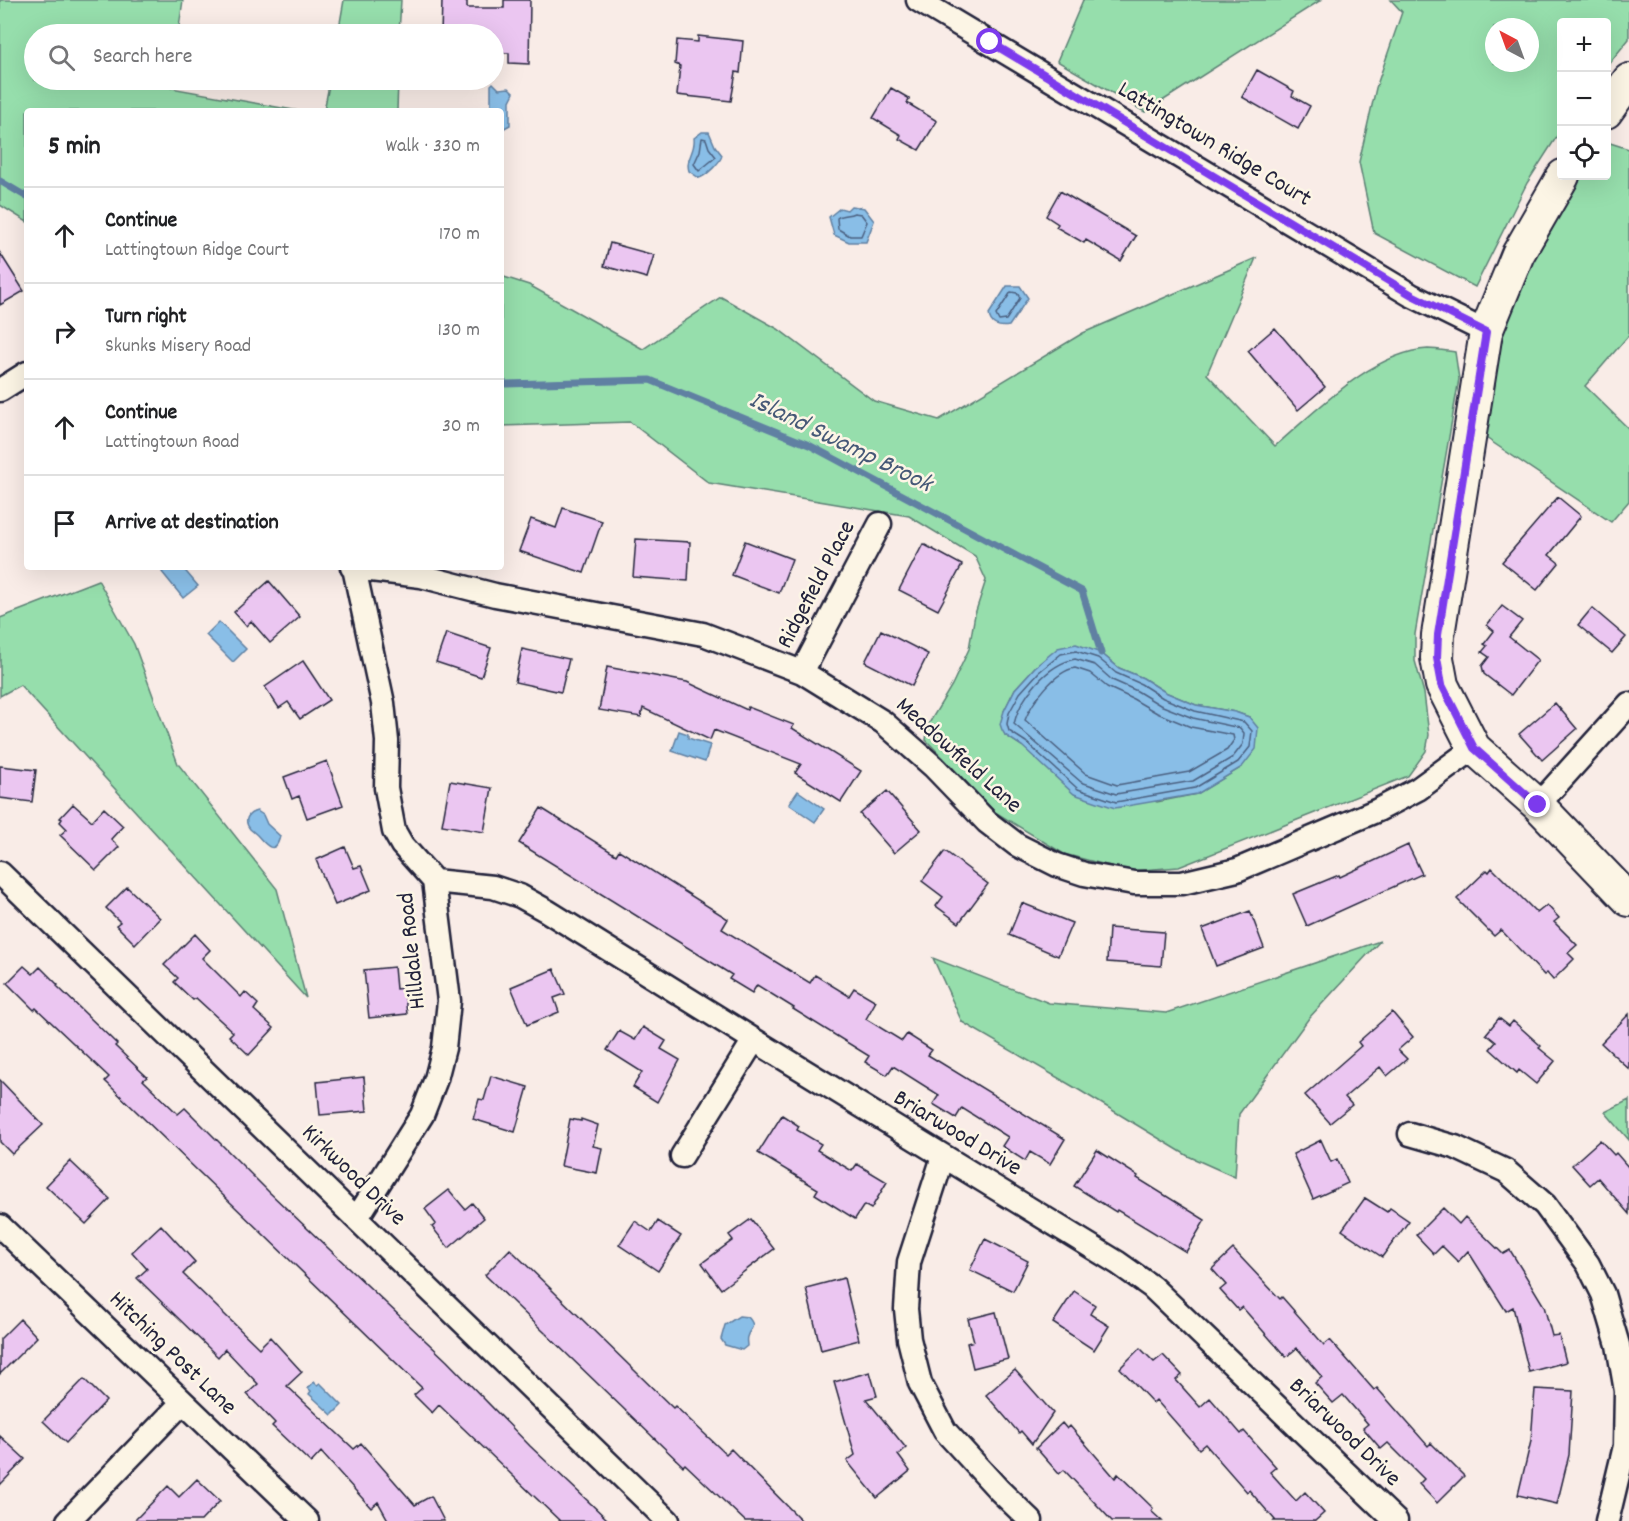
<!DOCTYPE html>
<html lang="en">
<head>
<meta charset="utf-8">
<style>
  :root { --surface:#fff; --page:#f2f2f2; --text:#202124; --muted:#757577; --line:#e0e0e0 }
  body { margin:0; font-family:Dekko,sans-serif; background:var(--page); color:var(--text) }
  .controls { position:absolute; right:18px; top:18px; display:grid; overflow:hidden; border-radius:6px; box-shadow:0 6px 24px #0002 }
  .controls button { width:54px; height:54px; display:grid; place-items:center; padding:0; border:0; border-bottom:2px solid var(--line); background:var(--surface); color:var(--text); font:30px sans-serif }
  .compass { position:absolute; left:1485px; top:18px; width:54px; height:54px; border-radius:50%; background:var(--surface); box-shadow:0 6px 24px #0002; rotate:319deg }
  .stop { position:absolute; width:18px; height:18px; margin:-14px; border:4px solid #7c3aed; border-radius:50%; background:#fff }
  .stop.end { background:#7c3aed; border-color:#fff; box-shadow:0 2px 6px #0008 }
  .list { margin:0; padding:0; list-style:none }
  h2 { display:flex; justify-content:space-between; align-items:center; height:78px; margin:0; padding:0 24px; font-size:26px }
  h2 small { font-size:20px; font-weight:400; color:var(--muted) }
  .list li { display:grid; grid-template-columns:39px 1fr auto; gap:18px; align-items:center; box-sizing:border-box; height:96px; padding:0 24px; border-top:2px solid var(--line) }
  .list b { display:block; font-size:22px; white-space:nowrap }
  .list p { margin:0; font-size:20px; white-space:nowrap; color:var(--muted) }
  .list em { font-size:20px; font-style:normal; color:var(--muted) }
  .icon { flex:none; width:33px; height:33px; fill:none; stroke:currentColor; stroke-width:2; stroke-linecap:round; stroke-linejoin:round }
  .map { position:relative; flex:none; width:1629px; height:1521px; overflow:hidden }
  .search { position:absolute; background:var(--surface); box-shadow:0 6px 24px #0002; left:24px; top:24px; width:480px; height:66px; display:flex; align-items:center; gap:15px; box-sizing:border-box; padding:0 21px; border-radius:33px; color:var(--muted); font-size:22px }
  .panel { position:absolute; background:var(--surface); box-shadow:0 6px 24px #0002; left:24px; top:108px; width:480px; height:462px; border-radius:6px }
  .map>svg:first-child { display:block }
  .green { fill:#96deac; stroke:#5c8074; stroke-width:1.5; fill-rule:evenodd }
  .water { fill:#89bee7; stroke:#6080a2; stroke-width:1.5 }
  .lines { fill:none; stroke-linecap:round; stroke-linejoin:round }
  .shore { stroke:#4b6080; stroke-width:1.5 }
  .stream { stroke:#6080a2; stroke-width:7 }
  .building { fill:#ebc6f1; stroke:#22223b; stroke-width:1.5 }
  .street-casing { stroke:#22223b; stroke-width:27 }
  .secondary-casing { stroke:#22223b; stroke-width:36 }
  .street { stroke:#fcf5e5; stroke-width:22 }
  .secondary { stroke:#fcf5e5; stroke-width:32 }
  .route { stroke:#7c3aed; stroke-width:8 }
  .labels { text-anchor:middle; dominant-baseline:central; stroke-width:5; stroke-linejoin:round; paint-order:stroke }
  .street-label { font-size:24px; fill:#22223b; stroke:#fcf5e5 }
  .water-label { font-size:26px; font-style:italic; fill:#465977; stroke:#fcf5e5 }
</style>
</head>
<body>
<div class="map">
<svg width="1629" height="1521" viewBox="0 0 1629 1521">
  <rect width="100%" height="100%" fill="#f9ece7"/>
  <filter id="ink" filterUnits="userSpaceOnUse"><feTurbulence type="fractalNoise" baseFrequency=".0167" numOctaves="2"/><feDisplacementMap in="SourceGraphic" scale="12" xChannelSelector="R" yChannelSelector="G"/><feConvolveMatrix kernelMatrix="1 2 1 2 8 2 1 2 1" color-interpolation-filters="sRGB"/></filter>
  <g filter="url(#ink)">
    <path class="green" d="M 0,0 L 183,0 L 178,34 L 34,34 L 34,80 L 172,80 L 171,88 L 299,111 L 27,111 L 27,222 L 0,205 Z
      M 344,0 L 401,0 L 399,34 L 338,34 Z
      M 1083,0 L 1321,0 L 1145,112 L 1057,61 Z
      M 1391,0 L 1629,0 L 1629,39 L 1607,66 L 1606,22 L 1562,22 L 1561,130 L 1527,183 L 1475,287 L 1374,233 L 1359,162 L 1376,88 L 1402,12 ZM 1494,27 L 1530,27 L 1530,63 L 1494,63 Z
      M 330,80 L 398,80 L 397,111 L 324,111 Z
      M 1607,142 L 1629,149 L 1629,335 L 1585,386 L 1629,429 L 1629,501 L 1611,522 L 1483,436 L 1502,330 L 1526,255 L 1573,176 L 1606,176 Z
      M 1256,258 L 1207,374 L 1275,446 C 1316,411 1372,352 1428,349 C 1437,349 1447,351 1455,352 L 1459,379 L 1415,634 L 1415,661 L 1424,693 L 1429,735 L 1426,751 L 1408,776 L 1179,867 L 1129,871 L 1064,854 L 995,812 L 926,740 L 928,725 L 952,685 L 969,649 L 975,614 L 986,580 L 975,556 L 909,516 L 709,483 L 630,422 L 501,426 L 501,276 L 529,285 L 643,349 L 721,297 L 778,329 L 874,401 L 939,420 L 1083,333 ZM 1101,653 L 1119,668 L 1143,678 L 1165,692 L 1196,705 L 1235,712 L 1249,717 L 1242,767 L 1197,794 L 1157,802 L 1022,746 L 1005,735 L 1004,711 L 1015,689 L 1035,667 Z
      M 98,580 L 134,644 L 178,764 L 277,889 L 306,998 L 20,685 L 0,696 L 0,618 Z
      M 1380,941 L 1309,1018 L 1239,1114 L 1235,1177 L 1188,1156 L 1079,1090 L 962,1022 L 933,958 L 1049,1003 L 1166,1013 Z
      M 1629,1100 L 1629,1140 L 1605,1112 Z"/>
    <path class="water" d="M 493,83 L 499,89 L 509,88 L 514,93 L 510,101 L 510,125 L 501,130 L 501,111 L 491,111 L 491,85 Z
      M 702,132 L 709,132 L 715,146 L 722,155 C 721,162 706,176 699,178 L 689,171 C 685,159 696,151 694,138 Z
      M 851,206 L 864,208 L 874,221 L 866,242 L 849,242 L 834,235 L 829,217 L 840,208 L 847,210 Z
      M 1007,286 L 1020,286 L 1028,298 L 1009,326 C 999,328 990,325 989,314 Z
      M 168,567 L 182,567 L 198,586 L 183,598 L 162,572 Z
      M 219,622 L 246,649 L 233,662 L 206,635 Z
      M 1076,644 L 1101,653 L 1119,668 L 1143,678 L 1165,692 L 1196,705 L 1235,712 L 1249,717 L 1258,728 L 1256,749 L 1242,767 L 1197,794 L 1115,808 L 1074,794 L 1022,746 L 1005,735 L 1002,730 L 1000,724 L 1004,711 L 1015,689 L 1035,667 L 1058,648 Z
      M 679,731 L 688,734 L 688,738 L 710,745 L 705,762 L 672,751 Z
      M 798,791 L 824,809 L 815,822 L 789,804 Z
      M 257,811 L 263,815 L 267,824 L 280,836 C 275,858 264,843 257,835 C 256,834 251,830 250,829 C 243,820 248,813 257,811 Z
      M 739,1316 L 748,1317 C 758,1328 749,1328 747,1337 C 746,1340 747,1343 747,1346 L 742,1350 L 725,1345 L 721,1339 L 725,1325 Z
      M 314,1382 L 317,1385 L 320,1383 L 342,1405 L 332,1415 L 309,1394 L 311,1391 L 308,1388 Z"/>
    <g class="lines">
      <path class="shore" d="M 702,138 L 706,139 L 709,148 L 716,157 L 699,171 L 694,164 L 700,151 Z
        M 854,213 L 861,214 L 867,222 L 861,236 L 850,236 L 838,229 L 837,218 C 842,214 848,216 854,213 Z
        M 1011,292 L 1017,293 L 1020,298 L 1006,320 L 999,321 L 996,315 Z
        M 1076,651 L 1098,658 L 1116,673 L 1141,684 L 1163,698 L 1195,711 L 1244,722 L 1252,731 L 1250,747 L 1238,762 L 1195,788 L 1116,802 L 1078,789 L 1026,742 L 1009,731 L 1007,724 L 1009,713 L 1020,693 L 1039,672 L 1061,654 Z
        M 1075,659 L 1095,665 L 1112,680 L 1137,691 L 1160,705 L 1193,718 L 1240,728 L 1244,733 L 1243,744 L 1233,757 L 1193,781 L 1116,794 L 1081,782 L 1014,724 C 1020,697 1048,664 1075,659 Z
        M 1075,668 L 1090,673 L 1107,687 L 1133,699 L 1157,713 L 1191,727 L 1233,735 L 1234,740 L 1227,750 L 1189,772 L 1117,785 L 1086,774 L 1025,720 C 1032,702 1055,671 1075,668 Z"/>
      <path class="stream" d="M 0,181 L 27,197
        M 501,382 L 506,384 L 650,380 L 809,445 L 1082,591 L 1101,653"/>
    </g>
    <path class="building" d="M 504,0 L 530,0 L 529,64 L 509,63 L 509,53 L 494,53 L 494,34 L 441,34 L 442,1 L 467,1 L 467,8 L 504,8 Z
      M 698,36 L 743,41 L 740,73 L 736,72 L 731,101 L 677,95 L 680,66 L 675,64 L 677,40 L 698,42 Z
      M 1257,70 L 1294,91 L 1292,96 L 1310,106 L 1298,129 L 1242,97 Z
      M 891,88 L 910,99 L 907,103 L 937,121 L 919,150 L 899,139 L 901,135 L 873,118 Z
      M 1060,191 L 1136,236 L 1121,261 L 1086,240 L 1084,243 L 1056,227 L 1058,224 L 1046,216 Z
      M 610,243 L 654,255 L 647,278 L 604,266 Z
      M 0,253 L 24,291 L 0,305 Z
      M 1275,328 L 1325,387 L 1298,410 L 1248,351 Z
      M 1558,497 L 1581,516 L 1549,555 L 1559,563 L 1537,590 L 1502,562 Z
      M 563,508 L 602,521 L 584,573 L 519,551 L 531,519 L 556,528 Z
      M 636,539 L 690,542 L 688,581 L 633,577 Z
      M 745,541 L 792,559 L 779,593 L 732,575 Z
      M 923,544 L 962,565 L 938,610 L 899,590 Z
      M 269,581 L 300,617 L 270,643 L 251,621 L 246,626 L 234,612 Z
      M 1502,606 L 1522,621 L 1509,637 L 1538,660 L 1511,695 L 1484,674 L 1482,666 L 1489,657 L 1482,652 L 1487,646 L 1484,644 L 1494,631 L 1487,625 Z
      M 1592,608 L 1626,637 L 1612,653 L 1578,625 Z
      M 881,630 L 928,654 L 912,686 L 865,662 Z
      M 446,633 L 491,648 L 481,677 L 436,662 Z
      M 522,649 L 569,659 L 561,692 L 515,682 Z
      M 303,661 L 329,700 L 300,719 L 288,702 L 279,708 L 265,687 Z
      M 607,667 L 687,682 L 747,710 L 748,707 L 794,725 L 792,728 L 861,771 L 841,802 L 795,773 L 801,764 L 714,730 L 710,740 L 643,708 L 641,717 L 599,710 Z
      M 1555,703 L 1577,729 L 1542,760 L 1519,734 Z
      M 327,761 L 343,805 L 307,818 L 299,796 L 292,799 L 284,777 Z
      M 0,766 L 36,770 L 32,802 L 0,798 Z
      M 450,781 L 492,788 L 484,832 L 442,825 Z
      M 887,791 L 921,830 L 894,853 L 860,814 Z
      M 73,804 L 92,821 L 104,808 L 123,826 L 111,839 L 119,847 L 96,870 L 60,835 L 67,829 L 60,822 L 62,819 L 60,818 Z
      M 541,808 L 616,855 L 619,850 L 728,919 L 722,929 L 810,983 L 815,975 L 849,996 L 854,988 L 876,1001 L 866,1019 L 902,1041 L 907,1034 L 932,1050 L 928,1055 L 1065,1139 L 1050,1164 L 1030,1152 L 1025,1161 L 1002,1146 L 1008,1137 L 962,1108 L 956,1118 L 933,1104 L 939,1095 L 893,1066 L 887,1075 L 865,1062 L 869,1056 L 793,1009 L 794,1008 L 757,985 L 752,993 L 729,979 L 732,975 L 519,843 Z
      M 1408,845 L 1422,874 L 1307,926 L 1293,894 L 1339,875 L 1340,877 Z
      M 345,847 L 354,868 L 361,866 L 371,890 L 335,905 L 316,860 Z
      M 945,851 L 988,884 L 959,923 L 936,906 L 943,897 L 922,881 Z
      M 1492,868 L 1537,913 L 1547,905 L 1559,918 L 1554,922 L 1577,945 L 1568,953 L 1574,959 L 1553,980 L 1547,973 L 1544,975 L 1501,930 L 1494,936 L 1457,899 L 1487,870 L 1489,872 Z
      M 127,887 L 160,918 L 135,944 L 116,925 L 120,922 L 106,908 Z
      M 1022,903 L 1072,923 L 1058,956 L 1009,935 Z
      M 1250,911 L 1264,948 L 1216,966 L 1202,929 Z
      M 1109,928 L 1164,932 L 1161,966 L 1107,962 Z
      M 195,934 L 210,950 L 202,958 L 241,997 L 245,992 L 258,1004 L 254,1010 L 274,1028 L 249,1055 L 229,1036 L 233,1032 L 196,998 L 193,1000 L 174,982 L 178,978 L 164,965 Z
      M 24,966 L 33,974 L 40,967 L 58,985 L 57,986 L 117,1044 L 115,1046 L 147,1077 L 143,1080 L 178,1114 L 185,1108 L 269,1192 L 447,1361 L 530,1446 L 609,1521 L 560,1521 L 439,1405 L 432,1413 L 414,1395 L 422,1388 L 105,1081 L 109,1077 L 36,1008 L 34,1010 L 7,983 Z
      M 394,967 L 396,989 L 404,988 L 407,1014 L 369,1018 L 364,970 Z
      M 554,969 L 565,994 L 554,998 L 559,1012 L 527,1025 L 511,987 Z
      M 1392,1012 L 1413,1037 L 1398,1050 L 1407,1059 L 1387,1076 L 1380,1067 L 1345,1097 L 1352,1105 L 1330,1123 L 1305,1095 L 1361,1046 L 1358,1042 Z
      M 1629,1014 L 1629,1069 L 1601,1043 Z
      M 1499,1018 L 1509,1026 L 1513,1021 L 1541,1046 L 1539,1048 L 1555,1061 L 1536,1084 L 1519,1070 L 1517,1073 L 1490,1049 L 1496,1042 L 1486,1034 Z
      M 643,1027 L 666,1041 L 661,1049 L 680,1060 L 657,1102 L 633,1087 L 642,1072 L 607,1050 L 619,1031 L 635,1040 Z
      M 491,1076 L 528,1087 L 515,1132 L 473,1119 L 479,1099 L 484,1100 Z
      M 364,1077 L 367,1111 L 320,1115 L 317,1082 Z
      M 0,1080 L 43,1125 L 12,1154 L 0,1142 Z
      M 782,1115 L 799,1126 L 797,1130 L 821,1144 L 817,1150 L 852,1171 L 857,1164 L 887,1182 L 871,1209 L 864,1205 L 855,1219 L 815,1194 L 818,1189 L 758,1153 Z
      M 570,1119 L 581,1121 L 581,1119 L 598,1125 L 593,1146 L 602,1148 L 597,1173 L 561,1166 Z
      M 1321,1140 L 1331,1162 L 1337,1159 L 1348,1183 L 1313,1199 L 1293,1154 Z
      M 1600,1140 L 1614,1155 L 1616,1153 L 1629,1168 L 1629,1214 L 1598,1178 L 1590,1185 L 1572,1165 Z
      M 1097,1150 L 1138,1176 L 1137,1178 L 1205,1220 L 1186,1252 L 1117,1210 L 1116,1212 L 1074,1186 Z
      M 70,1161 L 110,1199 L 86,1224 L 46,1186 Z
      M 449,1190 L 465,1209 L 472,1203 L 484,1218 L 449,1248 L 432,1227 L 436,1224 L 425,1209 Z
      M 1365,1198 L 1387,1212 L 1390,1208 L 1409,1221 L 1382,1257 L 1342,1230 Z
      M 1443,1208 L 1459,1224 L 1465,1217 L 1503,1254 L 1510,1250 L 1544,1306 L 1552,1336 L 1559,1335 L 1566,1362 L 1529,1372 L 1513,1307 L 1506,1311 L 1468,1251 L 1458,1262 L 1442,1246 L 1434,1254 L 1416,1235 Z
      M 751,1219 L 774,1249 L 721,1289 L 702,1263 L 733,1240 L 729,1235 Z
      M 635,1221 L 651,1232 L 658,1221 L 681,1236 L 658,1271 L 619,1245 Z
      M 161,1225 L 195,1262 L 183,1274 L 259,1348 L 270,1337 L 302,1372 L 287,1386 L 354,1449 L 361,1443 L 415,1505 L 431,1496 L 444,1521 L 386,1521 L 388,1520 L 378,1502 L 371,1508 L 321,1452 L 311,1463 L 272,1426 L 275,1423 L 247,1394 L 258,1384 L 225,1349 L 218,1357 L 137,1278 L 147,1269 L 132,1252 Z
      M 985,1239 L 1028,1261 L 1013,1291 L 970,1270 Z
      M 510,1249 L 673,1408 L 675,1406 L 726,1454 L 731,1449 L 802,1521 L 745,1521 L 685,1464 L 683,1466 L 485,1275 Z
      M 1233,1249 L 1280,1299 L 1282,1297 L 1324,1345 L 1330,1340 L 1374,1390 L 1377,1388 L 1428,1446 L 1431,1443 L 1464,1476 L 1437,1503 L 1419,1484 L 1424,1479 L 1388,1443 L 1381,1449 L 1363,1428 L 1368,1424 L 1343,1395 L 1333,1403 L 1315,1383 L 1322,1377 L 1297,1348 L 1286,1357 L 1242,1307 L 1238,1310 L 1220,1290 L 1226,1285 L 1212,1269 Z
      M 844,1278 L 859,1340 L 821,1350 L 806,1288 Z
      M 1074,1291 L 1095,1305 L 1090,1314 L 1109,1326 L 1094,1350 L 1053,1323 Z
      M 996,1312 L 1008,1359 L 973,1368 L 967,1343 L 974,1341 L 968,1319 Z
      M 20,1319 L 37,1337 L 0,1374 L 0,1339 Z
      M 1140,1348 L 1154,1362 L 1163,1355 L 1182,1375 L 1176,1380 L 1200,1407 L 1210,1398 L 1241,1434 L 1244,1431 L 1276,1467 L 1270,1472 L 1296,1501 L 1305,1492 L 1324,1513 L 1315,1521 L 1274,1521 L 1275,1520 L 1249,1490 L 1247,1492 L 1205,1444 L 1199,1449 L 1156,1400 L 1153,1403 L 1120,1368 Z
      M 1015,1370 L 1053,1413 L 1032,1444 L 1021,1431 L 1019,1433 L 986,1395 Z
      M 870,1372 L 877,1396 L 866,1399 L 906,1448 L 898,1455 L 910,1471 L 877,1498 L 847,1461 L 855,1455 L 834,1382 Z
      M 84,1379 L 106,1401 L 66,1443 L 43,1421 Z
      M 1535,1389 L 1573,1391 L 1569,1455 L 1557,1504 L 1518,1495 L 1531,1441 Z
      M 1062,1423 L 1067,1429 L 1070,1426 L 1115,1478 L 1118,1474 L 1153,1508 L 1151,1511 L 1162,1521 L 1112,1521 L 1064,1470 L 1059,1474 L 1036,1448 Z
      M 0,1436 L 25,1459 L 0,1485 Z
      M 197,1479 L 220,1501 L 201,1521 L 134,1521 L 168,1486 L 179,1497 Z"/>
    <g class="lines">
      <g class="street-casing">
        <path id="street" d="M 918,0 L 1411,295 L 1486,332
          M 0,390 L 27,373
          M 352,567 L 354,568 L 383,703 L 387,741 L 386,788 L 394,831 L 402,845 L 434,881 L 449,1001 L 444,1048 L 436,1079 L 422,1115 L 357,1218
          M 354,568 L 421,576 L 495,595 L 703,634 L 802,672 L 883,722 L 934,767 L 987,822 L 1017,845 L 1057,865 L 1084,874 L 1134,883 L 1182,883 L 1237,870 L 1378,810 L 1418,789 L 1474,748
          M 802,672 L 880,524
          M 1538,805 L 1629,704
          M 0,873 L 668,1521
          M 434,881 L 493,887 L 520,896 L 547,911 L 754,1040 L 1118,1263 L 1152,1287 L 1396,1521
          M 1410,1134 L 1455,1147 L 1506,1171 L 1545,1205 L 1588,1264 L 1603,1294 L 1618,1345 L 1626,1391 L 1625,1446 L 1607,1521
          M 682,1156 L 754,1040
          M 943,1157 L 909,1262 L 906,1309 L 909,1339 L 920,1383 L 945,1431 L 999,1490 L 1031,1521
          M 0,1226 L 307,1521
          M 68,1521 L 183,1402"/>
      </g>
      <g class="secondary-casing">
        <path id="secondary" d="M 1606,112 L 1629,80
          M 1563,176 L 1518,254 L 1486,332 L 1438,635 L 1437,658 L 1442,685 L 1474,748 L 1538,805 L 1629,900"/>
      </g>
      <use href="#street" class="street"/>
      <use href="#secondary" class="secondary"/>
    </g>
  </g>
  <g class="lines" filter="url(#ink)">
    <path class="route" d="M 990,42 L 1412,295 L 1486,332 L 1438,635 L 1437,658 L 1442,685 L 1474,748 L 1538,805"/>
  </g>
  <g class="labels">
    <g class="street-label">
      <text transform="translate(1214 145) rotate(31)">Lattingtown Ridge Court</text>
      <text transform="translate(817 585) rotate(-62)">Ridgefield Place</text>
      <text transform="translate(958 756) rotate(42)">Meadowfield Lane</text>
      <text transform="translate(413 951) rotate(-96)">Hilldale Road</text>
      <text transform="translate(957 1134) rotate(31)">Briarwood Drive</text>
      <text transform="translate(353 1176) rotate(44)">Kirkwood Drive</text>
      <text transform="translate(172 1354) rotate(44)">Hitching Post Lane</text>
      <text transform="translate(1344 1433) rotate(44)">Briarwood Drive</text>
    </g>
    <g class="water-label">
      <text transform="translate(840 443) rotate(26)">Island Swamp Brook</text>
    </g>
  </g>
</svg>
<div class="controls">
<button>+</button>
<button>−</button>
<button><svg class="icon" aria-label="locate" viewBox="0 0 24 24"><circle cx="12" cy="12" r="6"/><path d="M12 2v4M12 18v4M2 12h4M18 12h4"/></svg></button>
</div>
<svg class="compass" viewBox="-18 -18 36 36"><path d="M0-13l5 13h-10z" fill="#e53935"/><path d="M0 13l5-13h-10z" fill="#757577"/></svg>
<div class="stop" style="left:990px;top:42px"></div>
<div class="stop end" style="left:1538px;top:805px"></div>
<div class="search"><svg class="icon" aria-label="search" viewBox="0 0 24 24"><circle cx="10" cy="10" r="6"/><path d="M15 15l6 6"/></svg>Search here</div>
<section class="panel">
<h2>5 min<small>Walk · 330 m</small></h2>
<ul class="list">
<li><svg class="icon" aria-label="ahead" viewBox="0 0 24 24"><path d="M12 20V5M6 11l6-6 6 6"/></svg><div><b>Continue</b><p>Lattingtown Ridge Court</p></div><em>170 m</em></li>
<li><svg class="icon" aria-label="right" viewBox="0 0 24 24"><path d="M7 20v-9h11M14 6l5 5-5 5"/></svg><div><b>Turn right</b><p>Skunks Misery Road</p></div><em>130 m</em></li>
<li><svg class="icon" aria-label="ahead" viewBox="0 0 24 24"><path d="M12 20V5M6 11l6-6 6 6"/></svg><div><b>Continue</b><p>Lattingtown Road</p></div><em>30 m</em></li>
<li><svg class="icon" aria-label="arrive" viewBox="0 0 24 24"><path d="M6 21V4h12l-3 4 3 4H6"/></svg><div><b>Arrive at destination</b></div></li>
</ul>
</section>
</div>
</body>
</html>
